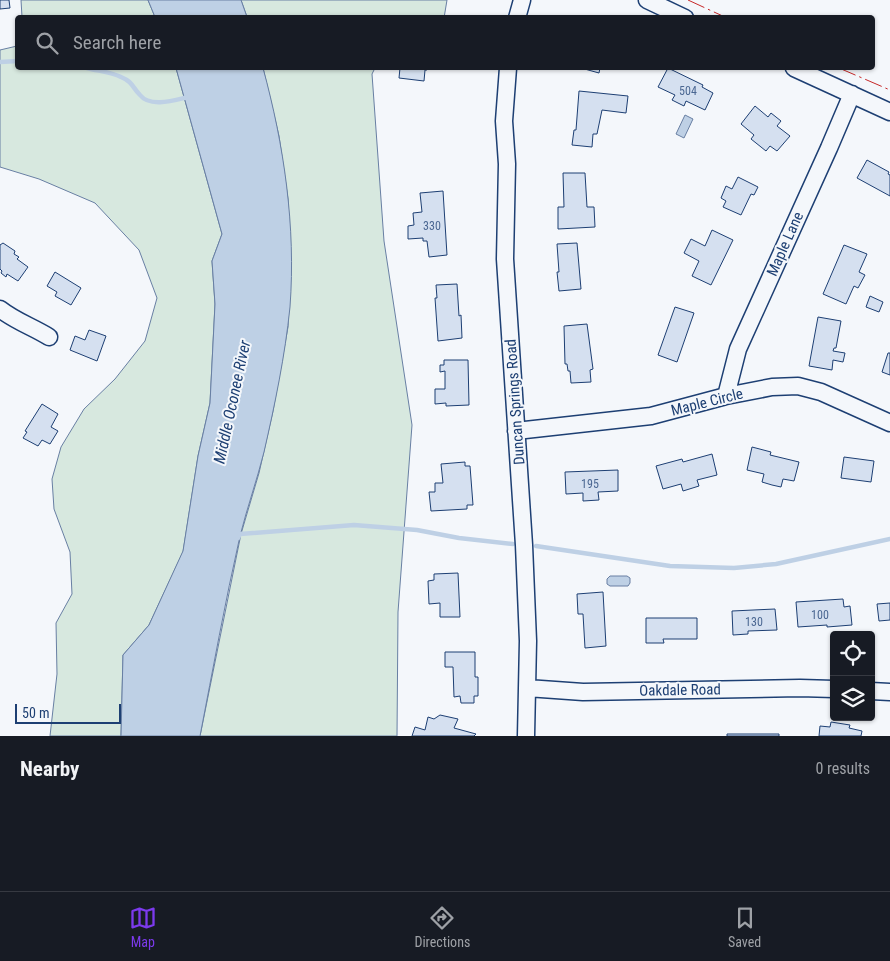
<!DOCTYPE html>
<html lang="en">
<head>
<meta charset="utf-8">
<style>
  :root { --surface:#171b24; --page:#242831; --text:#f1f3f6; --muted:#9ea1a6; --line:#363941; --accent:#7c3aed }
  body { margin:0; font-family:"Roboto Condensed",sans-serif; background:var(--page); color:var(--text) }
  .controls { position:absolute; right:15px; bottom:15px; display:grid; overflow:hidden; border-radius:5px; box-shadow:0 1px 4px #0004 }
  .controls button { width:45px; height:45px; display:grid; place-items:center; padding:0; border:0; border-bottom:1px solid var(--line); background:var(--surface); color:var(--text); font:25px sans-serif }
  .scale { position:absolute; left:15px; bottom:12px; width:106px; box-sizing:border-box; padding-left:5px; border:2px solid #1d3f73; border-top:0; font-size:14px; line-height:18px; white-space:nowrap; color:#1d3f73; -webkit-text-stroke:4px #f4f7fb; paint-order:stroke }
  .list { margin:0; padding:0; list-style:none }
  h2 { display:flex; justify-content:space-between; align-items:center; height:65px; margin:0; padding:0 20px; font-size:21px }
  h2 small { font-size:16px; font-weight:400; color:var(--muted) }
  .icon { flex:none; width:28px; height:28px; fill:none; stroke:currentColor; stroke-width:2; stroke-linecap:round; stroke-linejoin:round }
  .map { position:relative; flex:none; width:890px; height:736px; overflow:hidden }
  .search { position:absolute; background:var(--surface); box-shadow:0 1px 4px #0004; left:15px; right:15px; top:15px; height:55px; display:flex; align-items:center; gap:12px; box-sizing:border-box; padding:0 18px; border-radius:5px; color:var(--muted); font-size:19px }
  .sheet { height:155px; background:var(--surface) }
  nav { display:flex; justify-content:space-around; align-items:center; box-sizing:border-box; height:70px; border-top:1px solid var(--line); background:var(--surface); font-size:14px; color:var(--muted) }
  nav a { display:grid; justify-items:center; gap:2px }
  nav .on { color:var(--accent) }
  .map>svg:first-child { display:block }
  .green { fill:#d7e8df; stroke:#687fa3 }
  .water { fill:#bed0e5; stroke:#687fa3 }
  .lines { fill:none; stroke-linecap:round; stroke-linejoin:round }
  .stream { stroke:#bed0e5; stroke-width:4.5 }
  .building { fill:#d5e0f0; stroke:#1d3f73 }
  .minor-casing { stroke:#1d3f73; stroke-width:19 }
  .minor { stroke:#f4f7fb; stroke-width:16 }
  .power { stroke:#c62828; stroke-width:1; stroke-dasharray:18 4 2.5 4; stroke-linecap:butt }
  .labels { text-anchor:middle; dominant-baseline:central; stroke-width:4; stroke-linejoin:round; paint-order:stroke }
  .number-label { font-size:12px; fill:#4b6792 }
  .street-label { font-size:15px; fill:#1d3f73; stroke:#f4f7fb }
  .water-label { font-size:16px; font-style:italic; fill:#1d3f73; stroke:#f4f7fb }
</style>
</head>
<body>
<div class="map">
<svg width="890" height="736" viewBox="0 0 890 736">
  <rect width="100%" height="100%" fill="#f4f7fb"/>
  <path class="green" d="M 21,0 L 148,0 L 155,17 L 22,17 Z
    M 241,0 L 447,0 L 444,18 L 247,17 Z
    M 17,46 L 18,68 L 176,68 L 222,234 L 212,261 L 215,304 L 210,403 L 198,456 L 183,552 L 149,625 L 123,655 L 121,736 L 50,736 L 57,674 L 56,623 L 72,594 L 70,552 L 54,509 L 52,479 L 61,447 L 84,409 L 115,379 L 145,341 L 157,298 L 139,250 L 95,203 L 39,179 L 0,167 L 0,50 Z
    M 263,68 L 375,68 L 372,74 L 384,241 L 412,425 L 398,612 L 397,736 L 200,736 L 241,534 L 259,473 L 273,411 L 288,327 L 291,263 L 288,199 L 279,136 Z"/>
  <path class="water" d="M 148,0 L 241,0 L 247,17 L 155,17 Z
    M 176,68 L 263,68 C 284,145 296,226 290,307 C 285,356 275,404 264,452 C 257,480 247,508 240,536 C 225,602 213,669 200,736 L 121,736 L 123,655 L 149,625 L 183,551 L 198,456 L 210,403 L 215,304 L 212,261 L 222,234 Z
    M 685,115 L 693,119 L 684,138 L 676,134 Z
    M 610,576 L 627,576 L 630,578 L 630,583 L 628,586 L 610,586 L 607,584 L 607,579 Z"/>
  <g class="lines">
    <path class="stream" d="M 0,62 L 18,61
      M 87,68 C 98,71 111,72 121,77 C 133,82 132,87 140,95 C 150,108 175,100 188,97
      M 238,538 L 240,534 L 354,525 L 417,530 L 459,538 L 513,544
      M 536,546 L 670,566 L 734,568 L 776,564 L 890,539"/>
  </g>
  <path class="building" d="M 0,0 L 9,0 L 10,8 L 0,9 Z
    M 400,68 L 428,68 L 427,70 L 425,70 L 424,81 L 399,78 Z
    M 581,68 L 600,68 L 599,73 Z
    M 668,68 L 703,85 L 702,87 L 713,93 L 705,110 L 686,101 L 684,106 L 672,100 L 675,95 L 658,87 Z
    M 579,91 L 628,96 L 626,113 L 602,110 L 597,134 L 593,134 L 592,147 L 572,145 L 574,130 L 576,130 Z
    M 755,106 L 768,117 L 771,113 L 781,121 L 777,126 L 790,136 L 777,151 L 770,146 L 766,151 L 751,139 L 754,135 L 741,124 Z
    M 867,160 L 889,172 L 888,174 L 890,175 L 890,196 L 857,178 Z
    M 563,173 L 585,173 L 587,207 L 594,207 L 595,227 L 558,229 L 558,207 L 564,207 Z
    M 738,177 L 758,187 L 754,195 L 751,194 L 741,215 L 723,207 L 726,201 L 721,198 L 726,186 L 732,189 Z
    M 443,191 L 447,255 L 429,257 L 427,241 L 423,241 L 423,238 L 408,239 L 408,226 L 414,225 L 413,213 L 422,212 L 420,193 Z
    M 712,230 L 733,240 L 711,285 L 692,276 L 699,261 L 684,253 L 691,239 L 705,246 Z
    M 3,243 L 15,251 L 14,254 L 19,257 L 17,259 L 28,267 L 18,281 L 7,274 L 6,277 L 1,273 L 2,271 L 0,269 L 0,245 Z
    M 577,243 L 581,289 L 559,291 L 557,272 L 559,272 L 557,244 Z
    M 844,245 L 867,254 L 859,272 L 865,275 L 858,288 L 854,286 L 846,304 L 823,294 Z
    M 55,272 L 81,288 L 71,305 L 55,296 L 57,292 L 47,286 Z
    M 457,284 L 459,316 L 461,315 L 462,338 L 438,341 L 435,298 L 437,298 L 436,285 Z
    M 870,296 L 883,302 L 879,312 L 866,307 Z
    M 675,307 L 694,313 L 677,362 L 658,355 Z
    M 818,317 L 841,321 L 836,348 L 834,348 L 833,351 L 845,353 L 843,362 L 833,360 L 832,370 L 809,366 Z
    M 587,324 L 593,369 L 590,370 L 591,382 L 571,383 L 570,371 L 568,371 L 567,364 L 565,364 L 564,326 Z
    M 89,330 L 106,336 L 97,361 L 70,350 L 75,336 L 85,340 Z
    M 888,353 L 890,353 L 890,375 L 882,372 Z
    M 444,360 L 468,360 L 469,405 L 446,406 L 446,403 L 435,404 L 435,389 L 445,389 L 445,371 L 440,372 L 440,365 L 444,365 Z
    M 42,404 L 58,414 L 51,427 L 58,431 L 50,444 L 42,440 L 38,446 L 23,438 L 27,432 L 25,431 Z
    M 752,447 L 771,452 L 770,455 L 799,462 L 794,481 L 783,479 L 781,487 L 772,485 L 762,482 L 764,474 L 747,470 Z
    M 712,454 L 717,475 L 697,480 L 699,486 L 683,491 L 681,484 L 663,489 L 656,466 L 682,459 L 683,462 Z
    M 844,457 L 874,461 L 871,482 L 841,478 Z
    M 465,462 L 465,466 L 470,466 L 473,505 L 467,505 L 467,509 L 431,511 L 429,492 L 435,492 L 435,483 L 443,483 L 441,464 Z
    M 618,470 L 618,491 L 598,492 L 599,500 L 583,501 L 583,493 L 566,494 L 565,472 Z
    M 458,573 L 460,617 L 440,617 L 440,603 L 429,604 L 428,581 L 434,580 L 434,574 Z
    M 603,592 L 606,646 L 585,648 L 583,614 L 578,614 L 577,594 Z
    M 843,599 L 844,607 L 850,606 L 852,625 L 827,627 L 827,625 L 798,627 L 796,602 Z
    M 890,603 L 890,620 L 879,621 L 877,604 Z
    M 775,609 L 777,630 L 748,631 L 748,634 L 733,635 L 732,611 Z
    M 646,618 L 697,618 L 697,639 L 663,639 L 664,643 L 646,643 Z
    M 445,652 L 475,652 L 475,677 L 478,677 L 478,696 L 474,696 L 474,703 L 461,703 L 460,696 L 454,697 L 453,667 L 445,667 Z
    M 440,715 L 458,719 L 454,728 L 476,734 L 474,736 L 412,736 L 415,727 L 425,730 L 428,717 L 434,719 Z
    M 831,722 L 850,725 L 849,728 L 862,731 L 861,736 L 819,736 L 820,726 L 830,727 Z
    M 727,734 L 779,734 L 779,736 L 727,736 Z"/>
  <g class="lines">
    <g class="minor-casing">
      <path id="minor" d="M 647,0 L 685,18
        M 517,18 L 522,0
        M 508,68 L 504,121 L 507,164 L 505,259 L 524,545 L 528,641 L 526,736
        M 794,68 L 890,112
        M 0,309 C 15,321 33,327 49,337
        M 726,396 L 738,349 L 829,148 L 852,94
        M 516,431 L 651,416 L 726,396 L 772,387 L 798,386 L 821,392 L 890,423
        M 527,688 L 583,692 L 800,688 L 834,689
        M 871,691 L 890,692"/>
    </g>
    <use href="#minor" class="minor"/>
    <path class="power" d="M 688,0 L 727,18
      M 839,68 L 890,90"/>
  </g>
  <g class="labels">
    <g class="number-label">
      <text x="688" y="91">504</text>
      <text x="432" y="226">330</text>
      <text x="590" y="484">195</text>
      <text x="820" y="615">100</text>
      <text x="754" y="622">130</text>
    </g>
    <g class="street-label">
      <text transform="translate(785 244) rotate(-66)">Maple Lane</text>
      <text transform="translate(515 402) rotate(-94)">Duncan Springs Road</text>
      <text transform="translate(707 402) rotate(-14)">Maple Circle</text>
      <text transform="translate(680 690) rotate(-1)">Oakdale Road</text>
    </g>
    <g class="water-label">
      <text transform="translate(232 402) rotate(-78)">Middle Oconee River</text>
    </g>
  </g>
</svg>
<div class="controls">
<button><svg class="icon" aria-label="locate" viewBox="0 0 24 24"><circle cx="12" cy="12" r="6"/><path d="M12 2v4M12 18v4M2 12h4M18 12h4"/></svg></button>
<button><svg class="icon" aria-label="layers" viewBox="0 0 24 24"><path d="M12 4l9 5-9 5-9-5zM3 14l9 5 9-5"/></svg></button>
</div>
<div class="scale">50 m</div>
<div class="search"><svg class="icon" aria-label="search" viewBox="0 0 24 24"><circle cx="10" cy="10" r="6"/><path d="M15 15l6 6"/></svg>Search here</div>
</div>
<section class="sheet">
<h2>Nearby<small>0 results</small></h2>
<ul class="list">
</ul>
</section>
<nav>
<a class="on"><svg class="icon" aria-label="map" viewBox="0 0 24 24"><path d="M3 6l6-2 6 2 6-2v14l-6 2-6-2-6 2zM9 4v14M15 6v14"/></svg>Map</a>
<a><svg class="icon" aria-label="directions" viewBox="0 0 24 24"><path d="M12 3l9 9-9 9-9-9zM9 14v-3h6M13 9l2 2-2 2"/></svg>Directions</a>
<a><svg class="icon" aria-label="saved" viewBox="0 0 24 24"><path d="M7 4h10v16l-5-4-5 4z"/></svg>Saved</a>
</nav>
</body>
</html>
